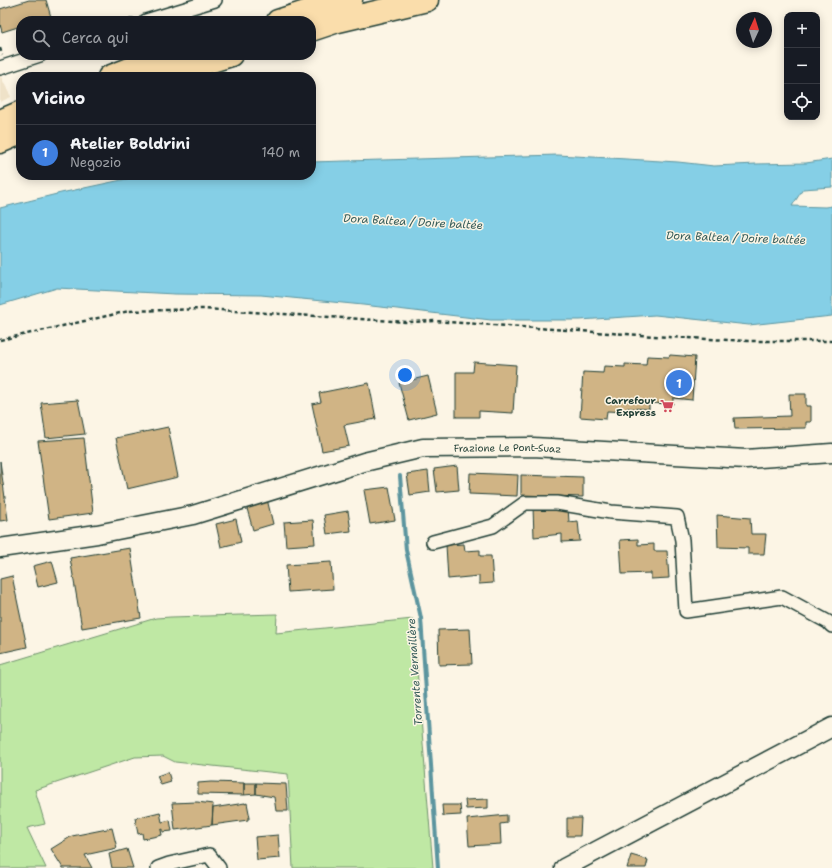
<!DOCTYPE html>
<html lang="it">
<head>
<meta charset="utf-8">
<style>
  :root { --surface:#171b24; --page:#20242c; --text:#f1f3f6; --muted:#9ea1a6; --line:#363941; --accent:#ea580c }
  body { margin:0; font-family:"Shantell Sans",sans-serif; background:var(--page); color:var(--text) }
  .controls { position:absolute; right:12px; top:12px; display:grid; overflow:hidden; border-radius:8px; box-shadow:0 2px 10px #0003 }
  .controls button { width:36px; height:36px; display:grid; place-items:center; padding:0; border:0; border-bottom:1px solid var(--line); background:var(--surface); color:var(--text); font:20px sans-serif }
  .compass { position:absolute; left:736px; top:12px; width:36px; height:36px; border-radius:50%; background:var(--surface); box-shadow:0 2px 10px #0003; rotate:4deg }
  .you { position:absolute; left:405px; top:375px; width:14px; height:14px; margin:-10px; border:3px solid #fff; border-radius:50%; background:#1a73e8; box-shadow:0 0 0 6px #1a73e833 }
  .badge { display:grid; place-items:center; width:26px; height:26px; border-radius:50%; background:var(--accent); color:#fff; font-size:13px; font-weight:700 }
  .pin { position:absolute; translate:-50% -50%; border:2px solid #fff; box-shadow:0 1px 4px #0006 }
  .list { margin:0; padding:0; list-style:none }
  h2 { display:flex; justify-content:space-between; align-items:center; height:52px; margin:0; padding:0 16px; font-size:17px }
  h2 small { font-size:13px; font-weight:400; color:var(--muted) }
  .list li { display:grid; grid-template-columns:26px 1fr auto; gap:12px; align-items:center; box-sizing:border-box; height:56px; padding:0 16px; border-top:1px solid var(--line) }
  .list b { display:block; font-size:15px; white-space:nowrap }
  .list p { margin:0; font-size:13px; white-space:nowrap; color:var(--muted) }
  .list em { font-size:13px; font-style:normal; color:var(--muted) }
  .icon { flex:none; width:22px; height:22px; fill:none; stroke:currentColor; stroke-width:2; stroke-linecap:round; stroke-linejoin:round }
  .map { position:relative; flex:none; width:832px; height:868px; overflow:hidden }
  .search { position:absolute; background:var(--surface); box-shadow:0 2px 10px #0003; left:16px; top:16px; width:300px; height:44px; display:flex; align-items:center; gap:10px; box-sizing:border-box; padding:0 14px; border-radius:16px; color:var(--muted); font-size:15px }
  .panel { position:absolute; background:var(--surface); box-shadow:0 2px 10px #0003; left:16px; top:72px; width:300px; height:108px; border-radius:16px }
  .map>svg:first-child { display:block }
  .built { fill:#efe2c8 }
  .green { fill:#bfe8a4; stroke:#6f926c }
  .water { fill:#85cfe6; stroke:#5c959f }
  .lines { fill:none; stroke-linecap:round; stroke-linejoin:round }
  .stream { stroke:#5c959f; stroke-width:4 }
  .building { fill:#d0b485; stroke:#1f3d34 }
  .minor-casing { stroke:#1f3d34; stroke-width:16 }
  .secondary-casing { stroke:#1f3d34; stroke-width:21 }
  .motorway-casing { stroke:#1f3d34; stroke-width:25 }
  .path { stroke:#1f3d34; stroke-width:2.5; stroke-dasharray:4 3; stroke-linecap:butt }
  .minor { stroke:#fcf5e5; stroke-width:13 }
  .secondary { stroke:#fcf5e5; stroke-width:18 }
  .motorway { stroke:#faddab; stroke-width:22 }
  .labels { text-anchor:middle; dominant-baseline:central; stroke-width:3; stroke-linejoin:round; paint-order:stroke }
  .poi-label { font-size:10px; font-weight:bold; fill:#1f3d34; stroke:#fcf5e5; text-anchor:end }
  .street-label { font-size:10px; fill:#1f3d34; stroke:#fcf5e5 }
  .water-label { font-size:11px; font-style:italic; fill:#335a58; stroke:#fcf5e5 }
</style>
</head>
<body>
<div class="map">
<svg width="832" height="868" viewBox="0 0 832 868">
  <rect width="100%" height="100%" fill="#fcf5e5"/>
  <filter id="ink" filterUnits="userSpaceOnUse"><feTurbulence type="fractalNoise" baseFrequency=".025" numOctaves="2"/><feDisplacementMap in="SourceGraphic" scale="8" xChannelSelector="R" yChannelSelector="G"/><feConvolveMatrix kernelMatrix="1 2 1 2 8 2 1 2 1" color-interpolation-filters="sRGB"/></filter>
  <g filter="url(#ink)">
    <path class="built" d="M 0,75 L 11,97 L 0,102 Z"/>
    <path class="green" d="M 277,614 L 276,633 L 413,619 L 433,868 L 293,868 L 288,774 L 175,762 L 163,756 L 135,757 L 35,790 L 45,824 L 27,828 L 46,868 L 0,868 L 0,665 L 156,618 L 171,617 Z"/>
    <path class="water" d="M 558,155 L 678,162 L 714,166 L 756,164 L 806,163 L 832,159 L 832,187 L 803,189 L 792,206 L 825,207 L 832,206 L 832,316 L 749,325 L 655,315 L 580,320 L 491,320 L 363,305 L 261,295 L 175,294 L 57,288 L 0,305 L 0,208 L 61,193 L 145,175 L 311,175 L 311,162 Z"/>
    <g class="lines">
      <path class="stream" d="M 400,476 L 406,550 L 421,618 L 438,868"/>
    </g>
    <path class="building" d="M 29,0 L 46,0 L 51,17 L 37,21 L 21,21 L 21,26 L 2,32 L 0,24 L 0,9 Z
      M 670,355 L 695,357 L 692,400 L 673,398 L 673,404 L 649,403 L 649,409 L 627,408 L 627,412 L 607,411 L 606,419 L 580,417 L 583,372 L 603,373 L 604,366 L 625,367 L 625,364 L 646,365 L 647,356 L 669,357 Z
      M 474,362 L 516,365 L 513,413 L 479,411 L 479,417 L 456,417 L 456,372 L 473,372 Z
      M 428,376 L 437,413 L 409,420 L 399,383 Z
      M 369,383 L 376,419 L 344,425 L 349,446 L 322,451 L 312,404 L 321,402 L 319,393 Z
      M 789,394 L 806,394 L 806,406 L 811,406 L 811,422 L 806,422 L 806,428 L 735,429 L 734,418 L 790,416 Z
      M 78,400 L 85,434 L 46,438 L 41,403 Z
      M 168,427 L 178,477 L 127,489 L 116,438 Z
      M 84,438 L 93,513 L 49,519 L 38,441 Z
      M 0,461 L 8,520 L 0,521 Z
      M 457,466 L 459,490 L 437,492 L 434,469 Z
      M 428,471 L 430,492 L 410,495 L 407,474 Z
      M 470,473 L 518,475 L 517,496 L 469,494 Z
      M 521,475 L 583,477 L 583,497 L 521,495 Z
      M 389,487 L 395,520 L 370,524 L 364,490 Z
      M 267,499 L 273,524 L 253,530 L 246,505 Z
      M 533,507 L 568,508 L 569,522 L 578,521 L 580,541 L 562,542 L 562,534 L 534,537 Z
      M 348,511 L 351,531 L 327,534 L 324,515 Z
      M 717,515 L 750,518 L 751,534 L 766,534 L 764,554 L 748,554 L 748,548 L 718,547 Z
      M 236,519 L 241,542 L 221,547 L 216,524 Z
      M 313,520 L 315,544 L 286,546 L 284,522 Z
      M 638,539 L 638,545 L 654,544 L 654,551 L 667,551 L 669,578 L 651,579 L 651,573 L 622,574 L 620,540 Z
      M 464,544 L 465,551 L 480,550 L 480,556 L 491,556 L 493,583 L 479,584 L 479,576 L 448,579 L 446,545 Z
      M 130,548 L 141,618 L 82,628 L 70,558 Z
      M 52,561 L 58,582 L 38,587 L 33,566 Z
      M 331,562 L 333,589 L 288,592 L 286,565 Z
      M 12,576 L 27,647 L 0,653 L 0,579 Z
      M 470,629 L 472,664 L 439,665 L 438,630 Z
      M 168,772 L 171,782 L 161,785 L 157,776 Z
      M 211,782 L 244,783 L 244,795 L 198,794 L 198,783 Z
      M 244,783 L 256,783 L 256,794 L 244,795 Z
      M 256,783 L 286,784 L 288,811 L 276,811 L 274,797 L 256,794 Z
      M 488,799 L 488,808 L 466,809 L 465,800 Z
      M 197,802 L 213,804 L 212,825 L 175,830 L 172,803 Z
      M 245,803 L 245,804 L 247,803 L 250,818 L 248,818 L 248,820 L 212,825 L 213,808 Z
      M 442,805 L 460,805 L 461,815 L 443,816 Z
      M 160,812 L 162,822 L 170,820 L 172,831 L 163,832 L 163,829 L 161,830 L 162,835 L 143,839 L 142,833 L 138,834 L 135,818 Z
      M 507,815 L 507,823 L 500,824 L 501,844 L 469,846 L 467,819 Z
      M 567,818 L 581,818 L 580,836 L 567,836 Z
      M 112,828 L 117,848 L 85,855 L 92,868 L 63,868 L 51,849 L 72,836 Z
      M 278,835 L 280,858 L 257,860 L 255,837 Z
      M 127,849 L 133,868 L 112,868 L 109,854 Z
      M 631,855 L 648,860 L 646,868 L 627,868 Z"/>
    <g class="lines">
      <g class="minor-casing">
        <path id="minor" d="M 146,21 L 215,0
          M 0,68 L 40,55
          M 433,542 L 493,526 L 525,503 L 557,503 L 611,512 L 677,517 L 682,540 L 686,611 L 782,597 L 828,622 L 832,626
          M 158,868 L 169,864 L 209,855 L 219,868"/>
      </g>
      <g class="secondary-casing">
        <g id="secondary">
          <path id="s1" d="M 0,548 L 97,534 L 193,515 L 364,462 L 423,448 L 533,447 L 746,459 L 832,453"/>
          <path d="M 564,868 L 832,727"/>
        </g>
      </g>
      <g class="motorway-casing">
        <path id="motorway" d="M 278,21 L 327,5 L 351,0
          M 311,30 L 338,21 L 427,0
          M 109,77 L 132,68 L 172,55
          M 161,77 L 231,55
          M 0,121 L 21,112
          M 0,142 L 21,133"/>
      </g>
      <path class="path" d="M 123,21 L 134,18
        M 0,48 L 2,55
        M 0,340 L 129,311 L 204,309 L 408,322 L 434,321 L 669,337 L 748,341 L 832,341"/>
      <use href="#minor" class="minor"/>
      <use href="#secondary" class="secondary"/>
      <use href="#motorway" class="motorway"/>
    </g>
  </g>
  <defs>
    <g id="supermarket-bare" transform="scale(1.08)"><path d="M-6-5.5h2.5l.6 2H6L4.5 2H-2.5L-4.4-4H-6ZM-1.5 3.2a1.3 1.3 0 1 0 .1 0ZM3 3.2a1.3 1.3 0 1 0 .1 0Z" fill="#d1495b" stroke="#fcf5e5" stroke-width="2.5" paint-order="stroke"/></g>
  </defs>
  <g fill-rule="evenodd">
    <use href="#supermarket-bare" x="667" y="406"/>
  </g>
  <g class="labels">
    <g class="poi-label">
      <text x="656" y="400">Carrefour<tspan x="656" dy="12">Express</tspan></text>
    </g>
    <g class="street-label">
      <text stroke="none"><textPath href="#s1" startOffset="520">Frazione Le Pont-Suaz</textPath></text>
    </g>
    <g class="water-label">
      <text transform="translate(413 222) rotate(3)">Dora Baltea / Doire baltée</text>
      <text transform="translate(736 238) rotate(2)">Dora Baltea / Doire baltée</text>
      <text transform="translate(415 672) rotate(-94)">Torrente Vernaillère</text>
    </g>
  </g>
</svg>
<div class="controls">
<button>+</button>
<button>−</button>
<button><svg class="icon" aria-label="locate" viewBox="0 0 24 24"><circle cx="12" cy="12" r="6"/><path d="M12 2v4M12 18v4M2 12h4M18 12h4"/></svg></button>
</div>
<svg class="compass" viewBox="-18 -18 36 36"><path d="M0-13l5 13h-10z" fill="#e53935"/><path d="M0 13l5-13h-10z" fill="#9ea1a6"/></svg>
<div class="you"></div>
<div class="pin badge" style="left:679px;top:383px;background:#3f7fe0">1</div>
<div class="search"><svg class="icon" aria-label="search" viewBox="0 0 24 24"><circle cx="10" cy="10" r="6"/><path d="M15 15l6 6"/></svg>Cerca qui</div>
<section class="panel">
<h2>Vicino<small></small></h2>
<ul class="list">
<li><span class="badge" style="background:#3f7fe0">1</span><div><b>Atelier Boldrini</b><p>Negozio</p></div><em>140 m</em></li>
</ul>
</section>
</div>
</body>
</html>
